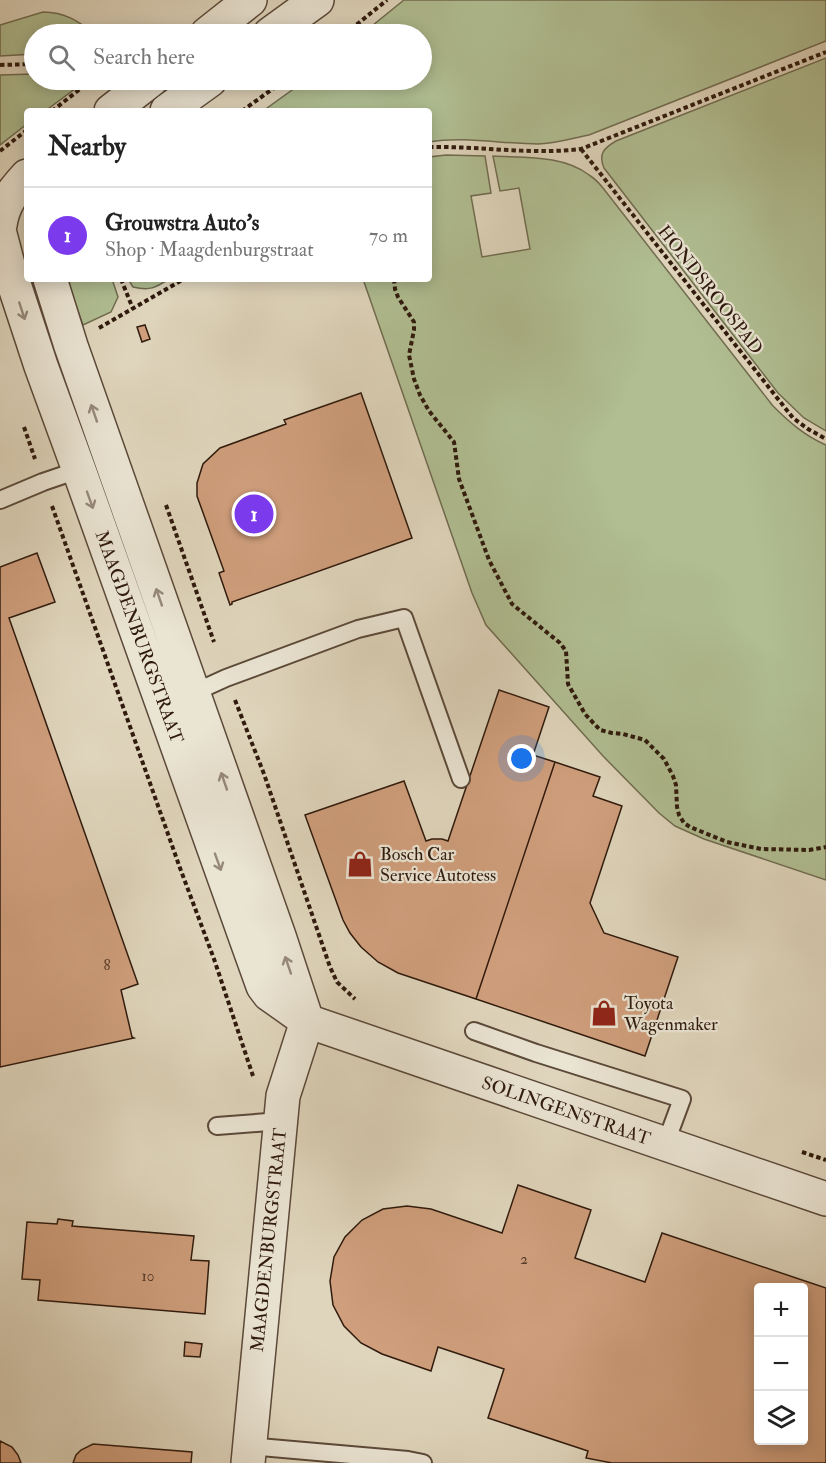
<!DOCTYPE html>
<html lang="en">
<head>
<meta charset="utf-8">
<style>
  :root { --surface:#fff; --page:#f2f2f2; --text:#222; --muted:#767676; --line:#e0e0e0; --accent:#7c3aed }
  body { margin:0; font-family:"IM FELL Double Pica",serif; background:var(--page); color:var(--text) }
  .controls { position:absolute; right:18px; bottom:18px; display:grid; overflow:hidden; border-radius:6px; box-shadow:0 3px 15px #0003 }
  .controls button { width:54px; height:54px; display:grid; place-items:center; padding:0; border:0; border-bottom:2px solid var(--line); background:var(--surface); color:var(--text); font:30px sans-serif }
  .you { position:absolute; left:522px; top:759px; width:21px; height:21px; margin:-15px; border:4px solid #fff; border-radius:50%; background:#1a73e8; box-shadow:0 0 0 9px #1a73e833 }
  .badge { display:grid; place-items:center; width:39px; height:39px; border-radius:50%; background:var(--accent); color:#fff; font-size:20px; font-weight:700 }
  .pin { position:absolute; translate:-50% -50%; border:3px solid #fff; box-shadow:0 2px 6px #0006 }
  .list { margin:0; padding:0; list-style:none }
  h2 { display:flex; justify-content:space-between; align-items:center; height:78px; margin:0; padding:0 24px; font-size:26px }
  h2 small { font-size:20px; font-weight:400; color:var(--muted) }
  .list li { display:grid; grid-template-columns:39px 1fr auto; gap:18px; align-items:center; box-sizing:border-box; height:96px; padding:0 24px; border-top:2px solid var(--line) }
  .list b { display:block; font-size:22px; white-space:nowrap }
  .list p { margin:0; font-size:20px; white-space:nowrap; color:var(--muted) }
  .list em { font-size:20px; font-style:normal; color:var(--muted) }
  .icon { flex:none; width:33px; height:33px; fill:none; stroke:currentColor; stroke-width:2; stroke-linecap:round; stroke-linejoin:round }
  .map { position:relative; flex:none; width:826px; height:1463px; overflow:hidden }
  .search { position:absolute; background:var(--surface); box-shadow:0 3px 15px #0003; left:24px; top:24px; width:408px; height:66px; display:flex; align-items:center; gap:15px; box-sizing:border-box; padding:0 21px; border-radius:33px; color:var(--muted); font-size:22px }
  .panel { position:absolute; background:var(--surface); box-shadow:0 3px 15px #0003; left:24px; top:108px; width:408px; height:174px; border-radius:6px }
  .map>svg:first-child { display:block }
  .green { fill:#b0be92; stroke:#706c50; stroke-width:1.5 }
  .building { fill:#cf9e7c; stroke:#2f1a0d; stroke-width:1.5; fill-rule:evenodd }
  .lines { fill:none; stroke-linecap:round; stroke-linejoin:round }
  .service-casing { stroke:#5b4939; stroke-width:20 }
  .minor-casing { stroke:#5b4939; stroke-width:36 }
  .path { stroke:#2f1a0d; stroke-width:4; stroke-dasharray:4.5 3; stroke-linecap:butt }
  .service { stroke:#eae4d3; stroke-width:16 }
  .minor { stroke:#eae4d3; stroke-width:33 }
  .oneway { stroke:#96897a }
  .labels { text-anchor:middle; dominant-baseline:central; stroke-width:4.5; stroke-linejoin:round; paint-order:stroke }
  .number-label { font-size:15px; fill:#573b29 }
  .street-label { font-size:18px; fill:#2f1a0d; stroke:#eae4d3 }
  .poi-label { font-size:18px; fill:#2f1a0d; stroke:#eae4d3; text-anchor:start }
</style>
</head>
<body>
<div class="map">
<svg width="826" height="1463" viewBox="0 0 826 1463">
  <rect width="100%" height="100%" fill="#dfd5bc"/>
  <filter id="stains"><feTurbulence type="fractalNoise" baseFrequency=".00333" numOctaves="4"/><feColorMatrix values="0 0 0 0 .2 0 0 0 0 .09 0 0 0 0 .02 0 0 0 .5 -.17"/></filter>
  <radialGradient id="worn" r=".72"><stop offset=".6" stop-color="#630" stop-opacity="0"/><stop offset="1" stop-color="#630" stop-opacity=".3"/></radialGradient>
  <path class="green" d="M 404,0 L 826,0 L 826,41 L 589,135 C 573,138 555,144 538,144 C 502,144 465,136 429,142 L 429,111 L 263,111 L 306,80 L 422,80 L 422,34 L 362,34 Z
    M 43,12 C 65,12 78,21 95,34 L 34,34 L 34,54 L 0,56 L 0,25 Z
    M 826,58 L 826,431 L 804,418 L 778,393 L 604,168 C 598,154 604,148 616,141 Z
    M 34,74 L 34,80 L 87,80 L 45,111 L 27,111 L 27,124 L 0,145 L 0,75 Z
    M 446,155 L 485,156 L 491,193 L 471,196 L 482,257 L 530,249 L 519,188 L 500,191 L 493,156 C 525,158 563,155 589,175 C 594,178 599,183 603,188 L 773,406 C 789,422 805,436 826,445 L 826,880 L 704,839 L 675,826 L 659,813 L 603,756 L 486,625 L 472,593 L 363,279 L 429,279 L 429,157 Z
    M 66,279 L 112,279 L 118,297 L 111,312 L 83,325 Z
    M 128,279 L 169,279 C 155,288 150,291 133,287 Z"/>
  <path class="building" d="M 145,325 L 150,339 L 142,342 L 137,327 Z
    M 361,393 L 412,538 L 232,602 L 232,604 L 230,605 L 219,573 L 224,571 L 197,496 L 197,483 L 203,464 L 220,448 L 286,424 L 284,420 Z
    M 37,553 L 55,602 L 9,618 L 138,984 L 121,990 L 132,1037 L 134,1038 L 0,1067 L 0,567 Z
    M 499,690 L 549,707 L 533,755 L 555,762 L 476,999 L 398,973 L 378,962 L 361,947 L 350,933 L 343,920 L 305,815 L 404,781 L 426,841 L 432,839 L 442,839 L 448,841 Z
    M 555,762 L 600,777 L 593,796 L 622,806 L 590,903 L 604,933 L 678,957 L 645,1056 L 476,999 Z
    M 518,1185 L 591,1210 L 575,1258 L 645,1282 L 662,1233 L 826,1288 L 826,1463 L 612,1463 L 586,1458 L 588,1451 L 488,1418 L 504,1369 L 438,1347 L 431,1371 L 382,1354 L 361,1343 L 344,1326 L 333,1305 L 330,1281 L 334,1257 L 345,1237 L 362,1220 L 383,1209 L 407,1206 L 431,1209 L 502,1233 ZM 758,1288 L 804,1288 L 804,1440 L 758,1440 Z
    M 58,1219 L 73,1221 L 72,1226 L 194,1236 L 191,1260 L 209,1261 L 205,1314 L 38,1300 L 40,1280 L 22,1279 L 27,1222 L 57,1224 Z
    M 185,1342 L 202,1344 L 200,1357 L 184,1356 Z
    M 0,1441 L 12,1447 L 18,1455 L 21,1463 L 0,1463 Z
    M 93,1444 L 192,1452 L 191,1463 L 73,1463 L 76,1455 L 81,1450 Z"/>
  <g class="lines">
    <g class="service-casing">
      <path id="service" d="M 0,500 L 43,482 L 84,468
        M 193,693 L 226,678 L 358,629 L 404,618 L 461,779
        M 474,1031 L 536,1053 L 682,1099 L 665,1145
        M 217,1126 L 281,1121
        M 249,1446 L 408,1460 L 423,1463"/>
    </g>
    <g class="minor-casing">
      <path id="minor" d="M 207,34 L 250,0
        M 270,34 L 317,0
        M 111,111 L 151,80
        M 167,111 L 210,80
        M 0,225 C 3,204 13,191 27,176
        M 0,234 L 10,272 L 41,366 L 79,470 L 249,947 L 263,986 L 269,994 L 307,1021 L 826,1199
        M 50,279 L 71,346 L 279,936 L 307,1021 L 283,1096 L 248,1463"/>
    </g>
    <path class="path" d="M 107,34 L 109,33
      M 345,34 L 387,0
      M 0,65 L 34,64
      M 52,111 L 89,82
      M 242,111 L 285,80
      M 429,147 C 480,146 530,155 581,149 L 826,52
      M 581,149 L 793,418 L 808,429 L 826,439
      M 0,151 L 27,130
      M 121,279 L 133,309
      M 394,279 L 395,289 L 398,297 L 414,322 L 414,330 L 409,355 L 414,379 L 420,395 L 429,411 L 454,442 L 459,479 L 489,560 L 512,604 L 560,643 L 566,651 L 568,684 L 585,714 L 600,730 L 612,733 L 623,734 L 645,740 L 664,759 L 673,776 L 676,785 L 677,807 L 679,815 L 684,823 L 690,827 L 727,842 L 761,849 L 809,850 L 826,847
      M 99,328 L 184,279
      M 24,427 L 35,459
      M 166,505 L 214,642
      M 52,506 L 180,868 L 214,959 L 253,1076
      M 235,700 L 264,774 L 330,967 L 337,982 L 355,999
      M 802,1152 L 826,1160"/>
    <use href="#service" class="service"/>
    <use href="#minor" class="minor"/>
  </g>
  <defs><path id="oneway-shaft" d="M-6 0H5M1.5-3L5.5 0L1.5 3" fill="none" stroke-width="1.6" stroke-linecap="round" stroke-linejoin="round" transform="scale(1.5)"/></defs>
  <g class="oneway">
    <use href="#oneway-shaft" transform="translate(22 311) rotate(72)"/>
    <use href="#oneway-shaft" transform="translate(94 413) rotate(-109)"/>
    <use href="#oneway-shaft" transform="translate(90 500) rotate(70)"/>
    <use href="#oneway-shaft" transform="translate(159 597) rotate(-109)"/>
    <use href="#oneway-shaft" transform="translate(224 781) rotate(-109)"/>
    <use href="#oneway-shaft" transform="translate(218 862) rotate(70)"/>
    <use href="#oneway-shaft" transform="translate(288 965) rotate(-109)"/>
  </g>
  <defs>
    <g id="shop-bare" transform="scale(2.07)"><path d="M-5-2.5h2.3a2.7 3.5 0 0 1 5.4 0H5L5.5 6h-11ZM-1.5-2.5h3a1.5 2.3 0 0 0-3 0Z" fill="#8f2418" stroke="#eae4d3" stroke-width="2.5" paint-order="stroke"/></g>
  </defs>
  <g fill-rule="evenodd">
    <use href="#shop-bare" x="360" y="864"/>
    <use href="#shop-bare" x="604" y="1013"/>
  </g>
  <g class="labels">
    <g class="number-label">
      <text x="107" y="965">8</text>
      <text x="524" y="1259">2</text>
      <text x="148" y="1276">10</text>
    </g>
    <g class="street-label">
      <text transform="translate(710 290) rotate(52)">HONDSROOSPAD</text>
      <text transform="translate(139 637) rotate(70)">MAAGDENBURGSTRAAT</text>
      <text transform="translate(566 1111) rotate(19)">SOLINGENSTRAAT</text>
      <text transform="translate(269 1240) rotate(-84)">MAAGDENBURGSTRAAT</text>
    </g>
    <g class="poi-label">
      <text x="380" y="854">Bosch Car<tspan x="380" dy="21">Service Autotess</tspan></text>
      <text x="624" y="1003">Toyota<tspan x="624" dy="21">Wagenmaker</tspan></text>
    </g>
  </g>
  <rect width="100%" height="100%" filter="url(#stains)"/>
  <rect width="100%" height="100%" fill="url(#worn)"/>
</svg>
<div class="controls">
<button>+</button>
<button>−</button>
<button><svg class="icon" aria-label="layers" viewBox="0 0 24 24"><path d="M12 4l9 5-9 5-9-5zM3 14l9 5 9-5"/></svg></button>
</div>
<div class="you"></div>
<div class="pin badge" style="left:254px;top:514px">1</div>
<div class="search"><svg class="icon" aria-label="search" viewBox="0 0 24 24"><circle cx="10" cy="10" r="6"/><path d="M15 15l6 6"/></svg>Search here</div>
<section class="panel">
<h2>Nearby<small></small></h2>
<ul class="list">
<li><span class="badge">1</span><div><b>Grouwstra Auto's</b><p>Shop · Maagdenburgstraat</p></div><em>70 m</em></li>
</ul>
</section>
</div>
</body>
</html>
